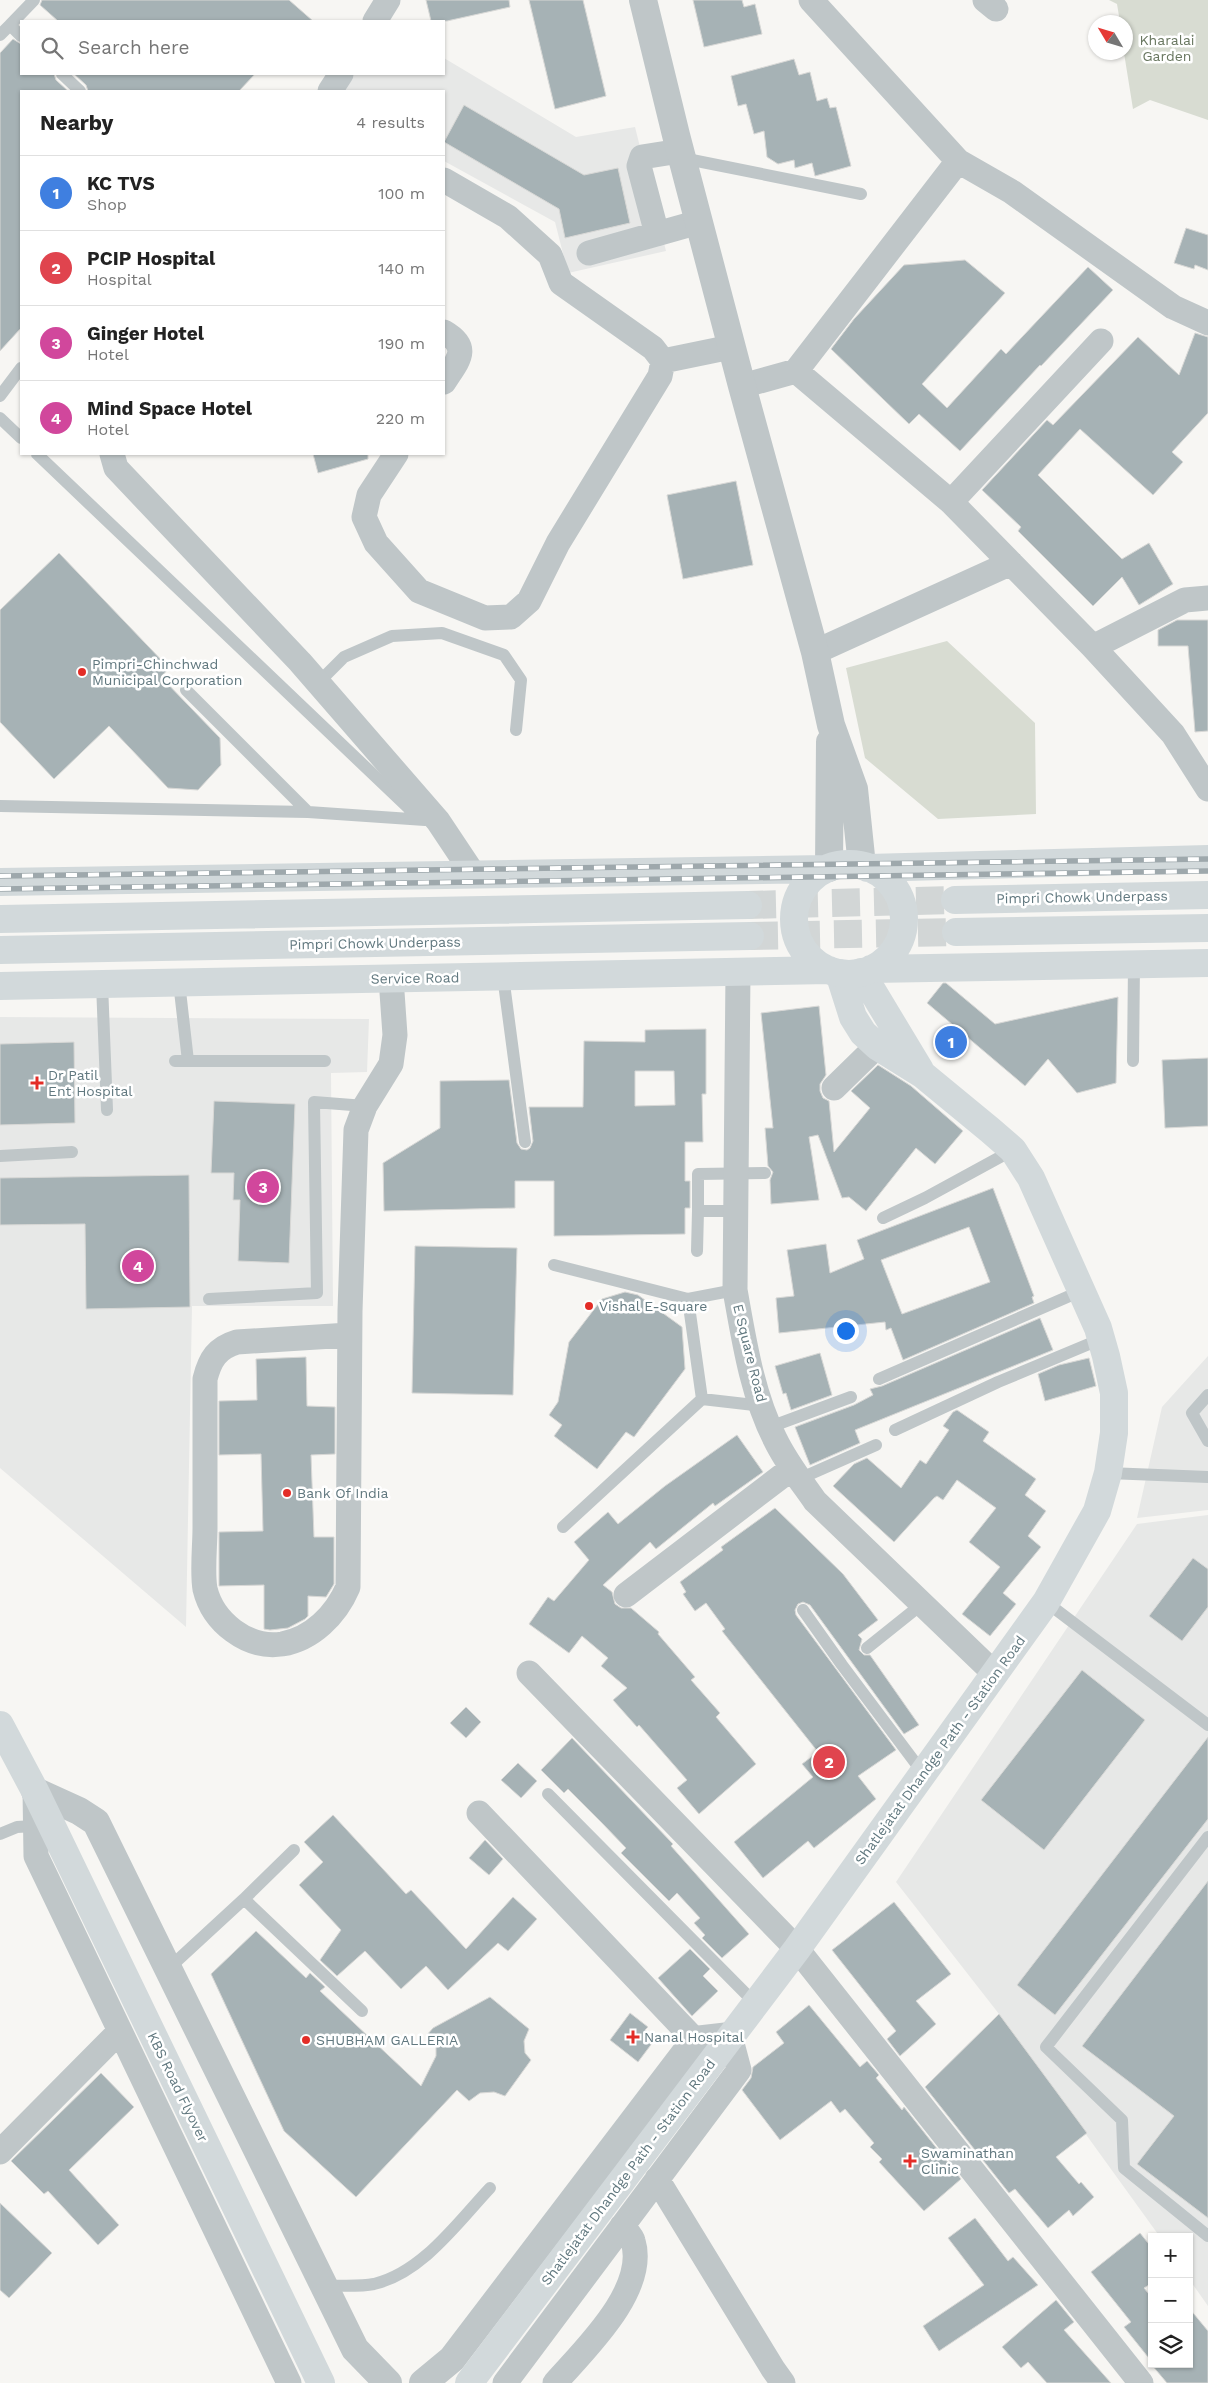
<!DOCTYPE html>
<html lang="en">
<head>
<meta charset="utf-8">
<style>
  :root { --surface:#fff; --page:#f2f2f2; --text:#222; --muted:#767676; --line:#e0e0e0; --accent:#2563eb }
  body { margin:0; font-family:"Work Sans",sans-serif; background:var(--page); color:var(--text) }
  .controls { position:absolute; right:15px; bottom:15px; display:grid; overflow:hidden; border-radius:0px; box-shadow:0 1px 4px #0004 }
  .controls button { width:45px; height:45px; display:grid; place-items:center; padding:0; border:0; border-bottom:1px solid var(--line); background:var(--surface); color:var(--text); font:25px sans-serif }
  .compass { position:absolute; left:1088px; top:15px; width:45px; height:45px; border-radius:50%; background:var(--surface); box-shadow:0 1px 4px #0004; rotate:308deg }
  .you { position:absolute; left:845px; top:1330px; width:18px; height:18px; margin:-12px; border:4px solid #fff; border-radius:50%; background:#1a73e8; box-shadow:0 0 0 8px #1a73e833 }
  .badge { display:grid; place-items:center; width:32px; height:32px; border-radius:50%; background:var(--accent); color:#fff; font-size:16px; font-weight:700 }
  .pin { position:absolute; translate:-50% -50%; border:2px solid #fff; box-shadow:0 1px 5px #0006 }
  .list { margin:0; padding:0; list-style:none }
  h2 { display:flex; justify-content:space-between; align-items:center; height:65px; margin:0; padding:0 20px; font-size:21px }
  h2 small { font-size:16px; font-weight:400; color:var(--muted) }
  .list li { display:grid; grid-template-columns:32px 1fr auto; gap:15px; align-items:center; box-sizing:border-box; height:75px; padding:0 20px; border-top:1px solid var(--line) }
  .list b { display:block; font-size:19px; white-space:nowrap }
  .list p { margin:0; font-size:16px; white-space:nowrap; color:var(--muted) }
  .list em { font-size:16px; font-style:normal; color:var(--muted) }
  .icon { flex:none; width:28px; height:28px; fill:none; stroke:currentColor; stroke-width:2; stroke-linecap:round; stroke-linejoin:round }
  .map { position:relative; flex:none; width:1208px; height:2383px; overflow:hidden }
  .search { position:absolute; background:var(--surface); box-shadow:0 1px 4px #0004; left:20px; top:20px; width:425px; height:55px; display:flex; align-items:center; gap:12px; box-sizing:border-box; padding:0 18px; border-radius:0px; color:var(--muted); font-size:19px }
  .panel { position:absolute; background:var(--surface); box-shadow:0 1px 4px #0004; left:20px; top:90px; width:425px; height:365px; border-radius:0px }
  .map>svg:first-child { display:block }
  .built { fill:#e7e8e7 }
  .green { fill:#d8dcd2 }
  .building { fill:#a6b2b5; stroke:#d8d8d6; fill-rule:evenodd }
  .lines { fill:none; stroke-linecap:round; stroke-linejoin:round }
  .trunk-tunnel { stroke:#d2d6d6; stroke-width:28; stroke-dasharray:28 14; stroke-linecap:butt }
  .service { stroke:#bfc6c8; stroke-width:12 }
  .minor { stroke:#bfc6c8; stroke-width:25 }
  .tertiary { stroke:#bfc6c8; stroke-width:28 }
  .secondary { stroke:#d2d9db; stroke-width:28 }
  .primary { stroke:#d2d9db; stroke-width:28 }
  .trunk { stroke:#d2d9db; stroke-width:28 }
  .rail-casing { stroke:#9ea8ac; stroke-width:5.5 }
  .rail { stroke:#fff; stroke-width:4; stroke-dasharray:11; stroke-linecap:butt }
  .poi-dot { fill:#e32d27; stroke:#fff; stroke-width:2 }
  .labels { text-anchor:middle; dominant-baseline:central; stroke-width:5; stroke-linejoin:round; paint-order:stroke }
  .park-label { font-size:14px; fill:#697760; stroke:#fff }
  .poi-label { font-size:14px; fill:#61787f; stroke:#fff; text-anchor:start }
  .street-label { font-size:14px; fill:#61787f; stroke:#fff }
</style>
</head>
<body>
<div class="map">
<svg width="1208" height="2383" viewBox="0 0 1208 2383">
  <rect width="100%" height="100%" fill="#f7f6f3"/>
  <path class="built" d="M 444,58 L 576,137 L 635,127 L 666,251 L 568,273 L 555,222 L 444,161 L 444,91 L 342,91 L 353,74 L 444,74 Z
    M 0,1017 L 369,1019 L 367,1072 L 331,1073 L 333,1306 L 192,1306 L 186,1627 L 0,1468 Z
    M 1208,1356 L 1208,1510 L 1137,1518 L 1162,1407 Z
    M 1208,1515 L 1208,2306 L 1189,2279 L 1189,2237 L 1160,2237 L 999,2014 L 896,1882 L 1137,1524 Z"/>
  <path class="green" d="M 1109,0 L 1208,0 L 1208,120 L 1150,100 L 1133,109 L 1124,53 L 1126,22 L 1120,22 L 1117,4 Z
    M 947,641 L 1035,723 L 1036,814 L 938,819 L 865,758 L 846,668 Z"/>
  <path class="building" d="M 42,0 L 289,0 L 313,21 L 58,21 L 40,5 Z
    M 426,0 L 509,0 L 510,7 L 447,21 L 431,21 Z
    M 529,0 L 583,0 L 606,96 L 555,109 Z
    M 693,0 L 742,0 L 744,7 L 755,4 L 762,34 L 704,47 Z
    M 13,39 L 21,44 L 21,74 L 54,74 L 56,80 L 68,91 L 21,91 L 21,328 L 0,351 L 0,53 Z
    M 794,59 L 799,75 L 810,72 L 817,101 L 827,98 L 830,108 L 836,107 L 851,166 L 815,176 L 812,163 L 795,168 L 794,160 L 778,164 L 767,157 L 764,131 L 754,134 L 746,104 L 738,106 L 731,76 Z
    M 74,74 L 255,74 L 239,91 L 88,91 L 86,85 Z
    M 464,105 L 584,175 L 618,168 L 630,223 L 565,238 L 559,209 L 444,142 Z
    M 1186,228 L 1208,235 L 1208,270 L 1195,265 L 1194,269 L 1174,263 Z
    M 965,260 L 1005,293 L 922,384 L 947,408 L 1001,349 L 1006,354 L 1088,267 L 1113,290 L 1041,366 L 1040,365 L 960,451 L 919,414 L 909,424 L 831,349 L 854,319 L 904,265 Z
    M 1195,333 L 1208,337 L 1208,413 L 1172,452 L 1183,462 L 1153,495 L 1080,429 L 1038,475 L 1122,559 L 1149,543 L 1173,584 L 1139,605 L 1122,577 L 1093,606 L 1018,531 L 1021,527 L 982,490 L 1047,420 L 1053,425 L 1138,337 L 1179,375 Z
    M 313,454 L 368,454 L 368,459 L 318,473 Z
    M 736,481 L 753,565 L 683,579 L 667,495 Z
    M 59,553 L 169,668 L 161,677 L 220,738 L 221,765 L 198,790 L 168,788 L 109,726 L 54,779 L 0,722 L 0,610 Z
    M 1177,620 L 1208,620 L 1208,731 L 1195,732 L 1188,646 L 1158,646 L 1158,630 Z
    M 943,983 L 946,983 L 995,1024 L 1118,997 L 1116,1083 L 1077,1093 L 1048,1059 L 1025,1086 L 927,1003 Z
    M 819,1006 L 826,1075 L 820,1084 L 820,1091 L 823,1098 L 829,1101 L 834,1152 L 870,1108 L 851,1091 L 878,1065 L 911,1086 L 963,1131 L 935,1164 L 916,1148 L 866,1211 L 849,1197 L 842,1198 L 818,1135 L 809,1137 L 819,1200 L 771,1204 L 770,1180 L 773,1172 L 768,1166 L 765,1128 L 773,1128 L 761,1013 Z
    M 706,1029 L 706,1094 L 702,1094 L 703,1142 L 685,1142 L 685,1181 L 690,1181 L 690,1208 L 685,1208 L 685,1234 L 554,1236 L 554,1181 L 515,1181 L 515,1208 L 384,1211 L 383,1163 L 440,1128 L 440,1081 L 509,1080 L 517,1143 L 521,1149 L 527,1150 L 530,1148 L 533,1141 L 529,1107 L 583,1107 L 584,1041 L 645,1042 L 645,1030 ZM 635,1071 L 674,1071 L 675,1105 L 635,1106 Z
    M 74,1042 L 75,1123 L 0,1125 L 0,1044 Z
    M 1208,1058 L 1208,1126 L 1165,1128 L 1162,1060 Z
    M 214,1101 L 295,1104 L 289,1263 L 238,1261 L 240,1200 L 233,1200 L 234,1173 L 211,1173 Z
    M 189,1175 L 190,1307 L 86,1309 L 85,1224 L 0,1225 L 0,1178 Z
    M 993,1188 L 1034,1296 L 1032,1297 L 1034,1303 L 903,1360 L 891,1328 L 886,1330 L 885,1322 L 779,1333 L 776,1298 L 794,1296 L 787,1250 L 826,1244 L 830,1273 L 864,1259 L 857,1240 ZM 969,1227 L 990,1282 L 902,1314 L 881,1260 Z
    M 415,1246 L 517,1248 L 513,1395 L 412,1393 Z
    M 625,1292 L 638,1295 L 682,1327 L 685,1369 L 634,1437 L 626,1432 L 597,1469 L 554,1436 L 562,1425 L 549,1415 L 558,1402 L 569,1342 L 602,1299 Z
    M 1040,1318 L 1053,1350 L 855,1430 L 860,1443 L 810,1465 L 795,1427 L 854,1405 L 873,1395 L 870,1389 L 882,1386 Z
    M 820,1353 L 832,1395 L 791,1410 L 786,1393 L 783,1394 L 775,1366 Z
    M 306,1357 L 307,1406 L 335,1407 L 335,1454 L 311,1455 L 314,1537 L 334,1537 L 334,1584 L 326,1597 L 308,1596 L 308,1616 L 305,1619 L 288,1628 L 270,1630 L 264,1629 L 264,1585 L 219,1586 L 219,1532 L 263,1531 L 261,1454 L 219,1455 L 219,1401 L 257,1400 L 256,1359 Z
    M 1089,1358 L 1096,1386 L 1045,1401 L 1038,1374 L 1059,1365 Z
    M 957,1410 L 989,1432 L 983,1441 L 1036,1479 L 1025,1495 L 1046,1511 L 1028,1536 L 1041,1547 L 1003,1593 L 1016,1604 L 990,1636 L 962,1614 L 1000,1567 L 969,1542 L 996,1508 L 957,1480 L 943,1500 L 937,1496 L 934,1498 L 894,1542 L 833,1486 L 854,1464 L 867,1458 L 901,1488 L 920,1460 L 926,1464 L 949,1430 L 943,1426 L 953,1412 Z
    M 737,1435 L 763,1472 L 715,1506 L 713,1503 L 656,1549 L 650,1542 L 603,1585 L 612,1592 L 615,1604 L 621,1608 L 631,1608 L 659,1632 L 658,1634 L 695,1677 L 691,1680 L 720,1713 L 716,1717 L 756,1764 L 699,1814 L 677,1788 L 687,1780 L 639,1725 L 637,1727 L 613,1700 L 627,1688 L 601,1666 L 608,1658 L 582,1636 L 569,1653 L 529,1624 L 548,1597 L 554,1601 L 589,1560 L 574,1542 L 608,1512 L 618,1524 L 665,1486 Z
    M 775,1508 L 843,1574 L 878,1620 L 858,1635 L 862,1639 L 859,1650 L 864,1655 L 870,1655 L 919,1725 L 904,1734 L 810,1605 L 803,1602 L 798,1604 L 795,1610 L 796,1615 L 896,1750 L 858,1776 L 876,1799 L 814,1848 L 808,1841 L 763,1878 L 734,1842 L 813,1777 L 802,1764 L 818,1752 L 722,1631 L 725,1629 L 706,1603 L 695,1611 L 683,1594 L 686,1592 L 680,1582 L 723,1550 L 721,1547 Z
    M 1193,1558 L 1208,1569 L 1208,1607 L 1182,1641 L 1149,1616 Z
    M 1082,1670 L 1145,1720 L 1044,1850 L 981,1800 Z
    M 466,1707 L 481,1722 L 466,1738 L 450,1723 Z
    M 1208,1737 L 1208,1819 L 1055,2015 L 1017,1985 Z
    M 572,1738 L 673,1844 L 671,1846 L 749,1934 L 722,1958 L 702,1938 L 705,1935 L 694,1923 L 700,1918 L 677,1893 L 669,1901 L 621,1853 L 626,1848 L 602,1823 L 568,1789 L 564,1793 L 541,1770 Z
    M 518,1763 L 537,1781 L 521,1798 L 501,1780 Z
    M 333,1815 L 406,1894 L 411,1890 L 466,1949 L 513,1897 L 537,1919 L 508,1951 L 498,1943 L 448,1990 L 426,1966 L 401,1989 L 365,1951 L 337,1976 L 320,1960 L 341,1930 L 299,1885 L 323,1862 L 304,1842 Z
    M 485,1840 L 503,1859 L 489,1875 L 469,1858 Z
    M 1208,1881 L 1208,2218 L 1137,2164 L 1174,2116 L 1082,2046 Z
    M 894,1902 L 951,1974 L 916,2001 L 936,2024 L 900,2056 L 887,2039 L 896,2031 L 832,1950 Z
    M 256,1931 L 306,1978 L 310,1973 L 325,1987 L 320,1991 L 421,2086 L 436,2056 L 436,2044 L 426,2036 L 433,2028 L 490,1997 L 529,2029 L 524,2041 L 525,2053 L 531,2060 L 505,2096 L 494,2092 L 480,2093 L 469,2101 L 457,2090 L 356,2197 L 284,2131 L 211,1974 Z
    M 690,1949 L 710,1969 L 703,1976 L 718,1991 L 692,2016 L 658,1978 Z
    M 809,2005 L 860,2067 L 867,2061 L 879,2075 L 876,2078 L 902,2110 L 904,2107 L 961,2179 L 924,2211 L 879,2162 L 882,2159 L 870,2147 L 874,2143 L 845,2109 L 840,2113 L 831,2101 L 780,2140 L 742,2090 L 751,2078 L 753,2067 L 784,2043 L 776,2032 Z
    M 630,2013 L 648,2027 L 645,2030 L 656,2038 L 638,2062 L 610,2040 Z
    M 999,2014 L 1087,2133 L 1056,2157 L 1079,2184 L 1081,2182 L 1094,2197 L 1073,2216 L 1069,2210 L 1048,2228 L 1015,2189 L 1009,2193 L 925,2087 Z
    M 101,2073 L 134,2107 L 69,2170 L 119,2225 L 98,2245 L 48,2191 L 44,2194 L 11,2161 Z
    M 0,2203 L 52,2253 L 9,2298 L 0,2290 Z
    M 975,2218 L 1008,2261 L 1013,2257 L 1038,2285 L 939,2351 L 923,2326 L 984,2285 L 948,2238 Z
    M 1140,2233 L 1152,2248 L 1152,2283 L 1144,2288 L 1152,2298 L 1152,2362 L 1124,2327 L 1131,2322 L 1091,2272 Z
    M 1056,2300 L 1074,2322 L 1064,2330 L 1111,2383 L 1047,2383 L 1028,2362 L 1021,2368 L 1002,2347 Z
    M 1189,2308 L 1208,2331 L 1208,2383 L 1167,2383 L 1151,2364 L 1189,2364 Z"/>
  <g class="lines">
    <path class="trunk-tunnel" d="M 748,905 L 955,900
      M 750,936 L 956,932"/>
    <path class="service" d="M 10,25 L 34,0
      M 0,35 L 10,25 L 21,36
      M 62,74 L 80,91
      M 682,158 L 861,194
      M 0,396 L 21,368
      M 0,418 L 21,438
      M 37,454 L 421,820
      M 318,683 L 344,657 L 392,636 L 442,633 L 504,655 L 521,680 L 516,730
      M 186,690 L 308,812
      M 0,806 L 308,812 L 425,820
      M 503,976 L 525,1142
      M 179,982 L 188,1061 L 325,1061
      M 102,984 L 107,1110
      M 175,1061 L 188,1061
      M 1133,1061 L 1134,964
      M 0,1156 L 72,1152
      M 698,1211 L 698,1174 L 765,1173
      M 883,1218 L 925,1198 L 1013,1150
      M 697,1251 L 698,1211 L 736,1211
      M 554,1265 L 688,1299
      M 735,1290 L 688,1299 L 702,1399 L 763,1406
      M 209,1299 L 317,1293 L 314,1102 L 365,1106
      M 879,1379 L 1081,1291
      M 1208,1395 L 1192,1413 L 1208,1441
      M 770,1427 L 851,1397
      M 895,1430 L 998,1382 L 1101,1339
      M 1108,1473 L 1208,1477
      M 799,1479 L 876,1445
      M 563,1527 L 702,1399
      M 1046,1602 L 1208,1725
      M 803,1610 L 842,1665 L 923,1773
      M 867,1648 L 922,1604
      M 548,1794 L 755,2003
      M 0,1834 L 17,1827 L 34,1826
      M 1208,1837 L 1046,2047 L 1122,2120 L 1124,2168 L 1208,2236
      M 244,1899 L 294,1850
      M 168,1969 L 244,1899 L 362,2011
      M 324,2286 C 340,2285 359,2287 374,2284 C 422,2273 458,2222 490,2188"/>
    <path class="minor" d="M 811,0 L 958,161 L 1012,192 L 1173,307 L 1208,323
      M 985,0 L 996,9
      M 375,21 L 388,0
      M 330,91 L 341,74
      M 657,234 L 639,166 L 642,157 L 680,151
      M 589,253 L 699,222
      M 444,332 C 472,348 457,361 444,382
      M 663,361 L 731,347
      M 796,371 L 958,161
      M 742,386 L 796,371 L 951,502 L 1093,647 L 1173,734 L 1208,789
      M 112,454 L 116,468 L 300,662 L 438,821 L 474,875
      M 396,454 L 369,495 L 364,517 L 376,543 L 419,591 L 485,618 L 511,617 L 529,601 L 558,543 L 660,376 L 663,361 L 653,348 L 561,283 L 550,255 L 508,217 L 444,180
      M 951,502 L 1101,341
      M 1093,647 L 1185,600 L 1208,598
      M 815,652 L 1011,563
      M 738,972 L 735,1290 C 744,1340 752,1394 775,1439 C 786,1462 801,1481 815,1501 L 994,1673
      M 834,1088 L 877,1046
      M 349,1335 L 237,1342 C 217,1348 210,1359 205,1379 C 205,1429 205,1478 205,1528 C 205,1546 202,1572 205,1589 C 213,1622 247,1649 282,1644 C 312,1639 336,1615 348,1587 L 350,1311 L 356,1130 L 365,1106 L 391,1064 L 395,1035 L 391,978
      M 626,1595 L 791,1469
      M 529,1673 L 797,1949 L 1141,2383
      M 35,1791 L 36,1856 L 289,2383
      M 479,1813 L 695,2040
      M 0,2152 L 120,2031
      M 657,2179 L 773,2369 L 783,2383
      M 505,2383 L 739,2070 L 730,2036
      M 555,2383 C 584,2350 648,2290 633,2241 C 632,2236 626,2231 622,2226"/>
    <path class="tertiary" d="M 643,0 L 676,135 L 742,386 L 815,652 L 831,725 L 854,789 L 862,866
      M 829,868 L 830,742
      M 35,1791 L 79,1811 L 96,1822 L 355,2349 L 388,2383
      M 423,2383 L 452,2359 L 695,2040 L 730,2036"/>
    <path class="secondary" d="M 861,972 L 920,1070
      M 0,1725 L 35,1791 L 321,2383
      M 469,2383 L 797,1949 L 1046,1602 L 1097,1511 L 1108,1473 L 1114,1433 L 1114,1393 L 1106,1356 L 1098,1328 L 1031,1178 L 1013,1150 L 990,1130 L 922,1074 L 877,1046 L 863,1033 L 853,1017 L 839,973"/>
    <path class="primary" d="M794 919a55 55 0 1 1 110 0a55 55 0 1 1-110 0Z
      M 868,868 L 1208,859
      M 0,882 L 826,869
      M 871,969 L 1208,963
      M 0,986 L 829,970"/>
    <path class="trunk" d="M 955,900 L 1208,895
      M 0,919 L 748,905
      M 956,932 L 1208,928
      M 0,950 L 750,936"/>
    <g class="rail-casing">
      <path id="rail" d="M 0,876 L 1208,859
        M 0,889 L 1208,871"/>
    </g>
    <use href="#rail" class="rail"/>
  </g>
  <g class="poi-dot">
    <circle cx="82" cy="672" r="5"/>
    <path d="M34.5 1075.5h5v5h5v5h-5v5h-5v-5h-5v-5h5z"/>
    <circle cx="589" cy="1306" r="5"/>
    <circle cx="287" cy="1493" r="5"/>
    <path d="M630.5 2029.5h5v5h5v5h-5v5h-5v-5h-5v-5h5z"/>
    <circle cx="306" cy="2040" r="5"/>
    <path d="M907.5 2153.5h5v5h5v5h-5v5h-5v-5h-5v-5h5z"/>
  </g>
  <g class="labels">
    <g class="park-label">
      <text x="1167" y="40">Kharalai<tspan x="1167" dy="16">Garden</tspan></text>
    </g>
    <g class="poi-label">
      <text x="92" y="664">Pimpri-Chinchwad<tspan x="92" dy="16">Municipal Corporation</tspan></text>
      <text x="48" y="1075">Dr Patil<tspan x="48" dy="16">Ent Hospital</tspan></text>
      <text x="599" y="1306">Vishal E-Square</text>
      <text x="297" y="1493">Bank Of India</text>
      <text x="644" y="2037">Nanal Hospital</text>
      <text x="316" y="2040">SHUBHAM GALLERIA</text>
      <text x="921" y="2153">Swaminathan<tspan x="921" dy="16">Clinic</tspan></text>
    </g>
    <g class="street-label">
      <text transform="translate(1082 897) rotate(-1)">Pimpri Chowk Underpass</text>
      <text transform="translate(375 943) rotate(-1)">Pimpri Chowk Underpass</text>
      <text transform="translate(415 978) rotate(-1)">Service Road</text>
      <text transform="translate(750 1353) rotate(76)">E Square Road</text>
      <text transform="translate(940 1750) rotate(-54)">Shatlejatat Dhandge Path - Station Road</text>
      <text transform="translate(178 2087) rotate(64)">KBS Road Flyover</text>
      <text transform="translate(628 2172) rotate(-53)">Shatlejatat Dhandge Path - Station Road</text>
    </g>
  </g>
</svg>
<div class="controls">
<button>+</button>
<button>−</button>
<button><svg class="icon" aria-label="layers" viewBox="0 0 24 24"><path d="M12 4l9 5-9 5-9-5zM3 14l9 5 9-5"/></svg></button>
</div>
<svg class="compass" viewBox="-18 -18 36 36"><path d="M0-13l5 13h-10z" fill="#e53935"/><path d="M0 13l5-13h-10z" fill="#767676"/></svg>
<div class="you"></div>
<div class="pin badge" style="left:951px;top:1042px;background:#3f7fe0">1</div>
<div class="pin badge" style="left:829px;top:1762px;background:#e0444e">2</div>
<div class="pin badge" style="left:263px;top:1187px;background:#d1479c">3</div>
<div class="pin badge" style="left:138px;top:1266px;background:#d1479c">4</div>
<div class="search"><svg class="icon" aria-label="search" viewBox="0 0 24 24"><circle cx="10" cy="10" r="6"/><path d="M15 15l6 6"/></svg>Search here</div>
<section class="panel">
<h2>Nearby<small>4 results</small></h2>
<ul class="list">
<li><span class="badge" style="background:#3f7fe0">1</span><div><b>KC TVS</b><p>Shop</p></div><em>100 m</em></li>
<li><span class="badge" style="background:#e0444e">2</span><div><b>PCIP Hospital</b><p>Hospital</p></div><em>140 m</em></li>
<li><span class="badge" style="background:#d1479c">3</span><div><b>Ginger Hotel</b><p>Hotel</p></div><em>190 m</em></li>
<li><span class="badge" style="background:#d1479c">4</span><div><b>Mind Space Hotel</b><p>Hotel</p></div><em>220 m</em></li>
</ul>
</section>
</div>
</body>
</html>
